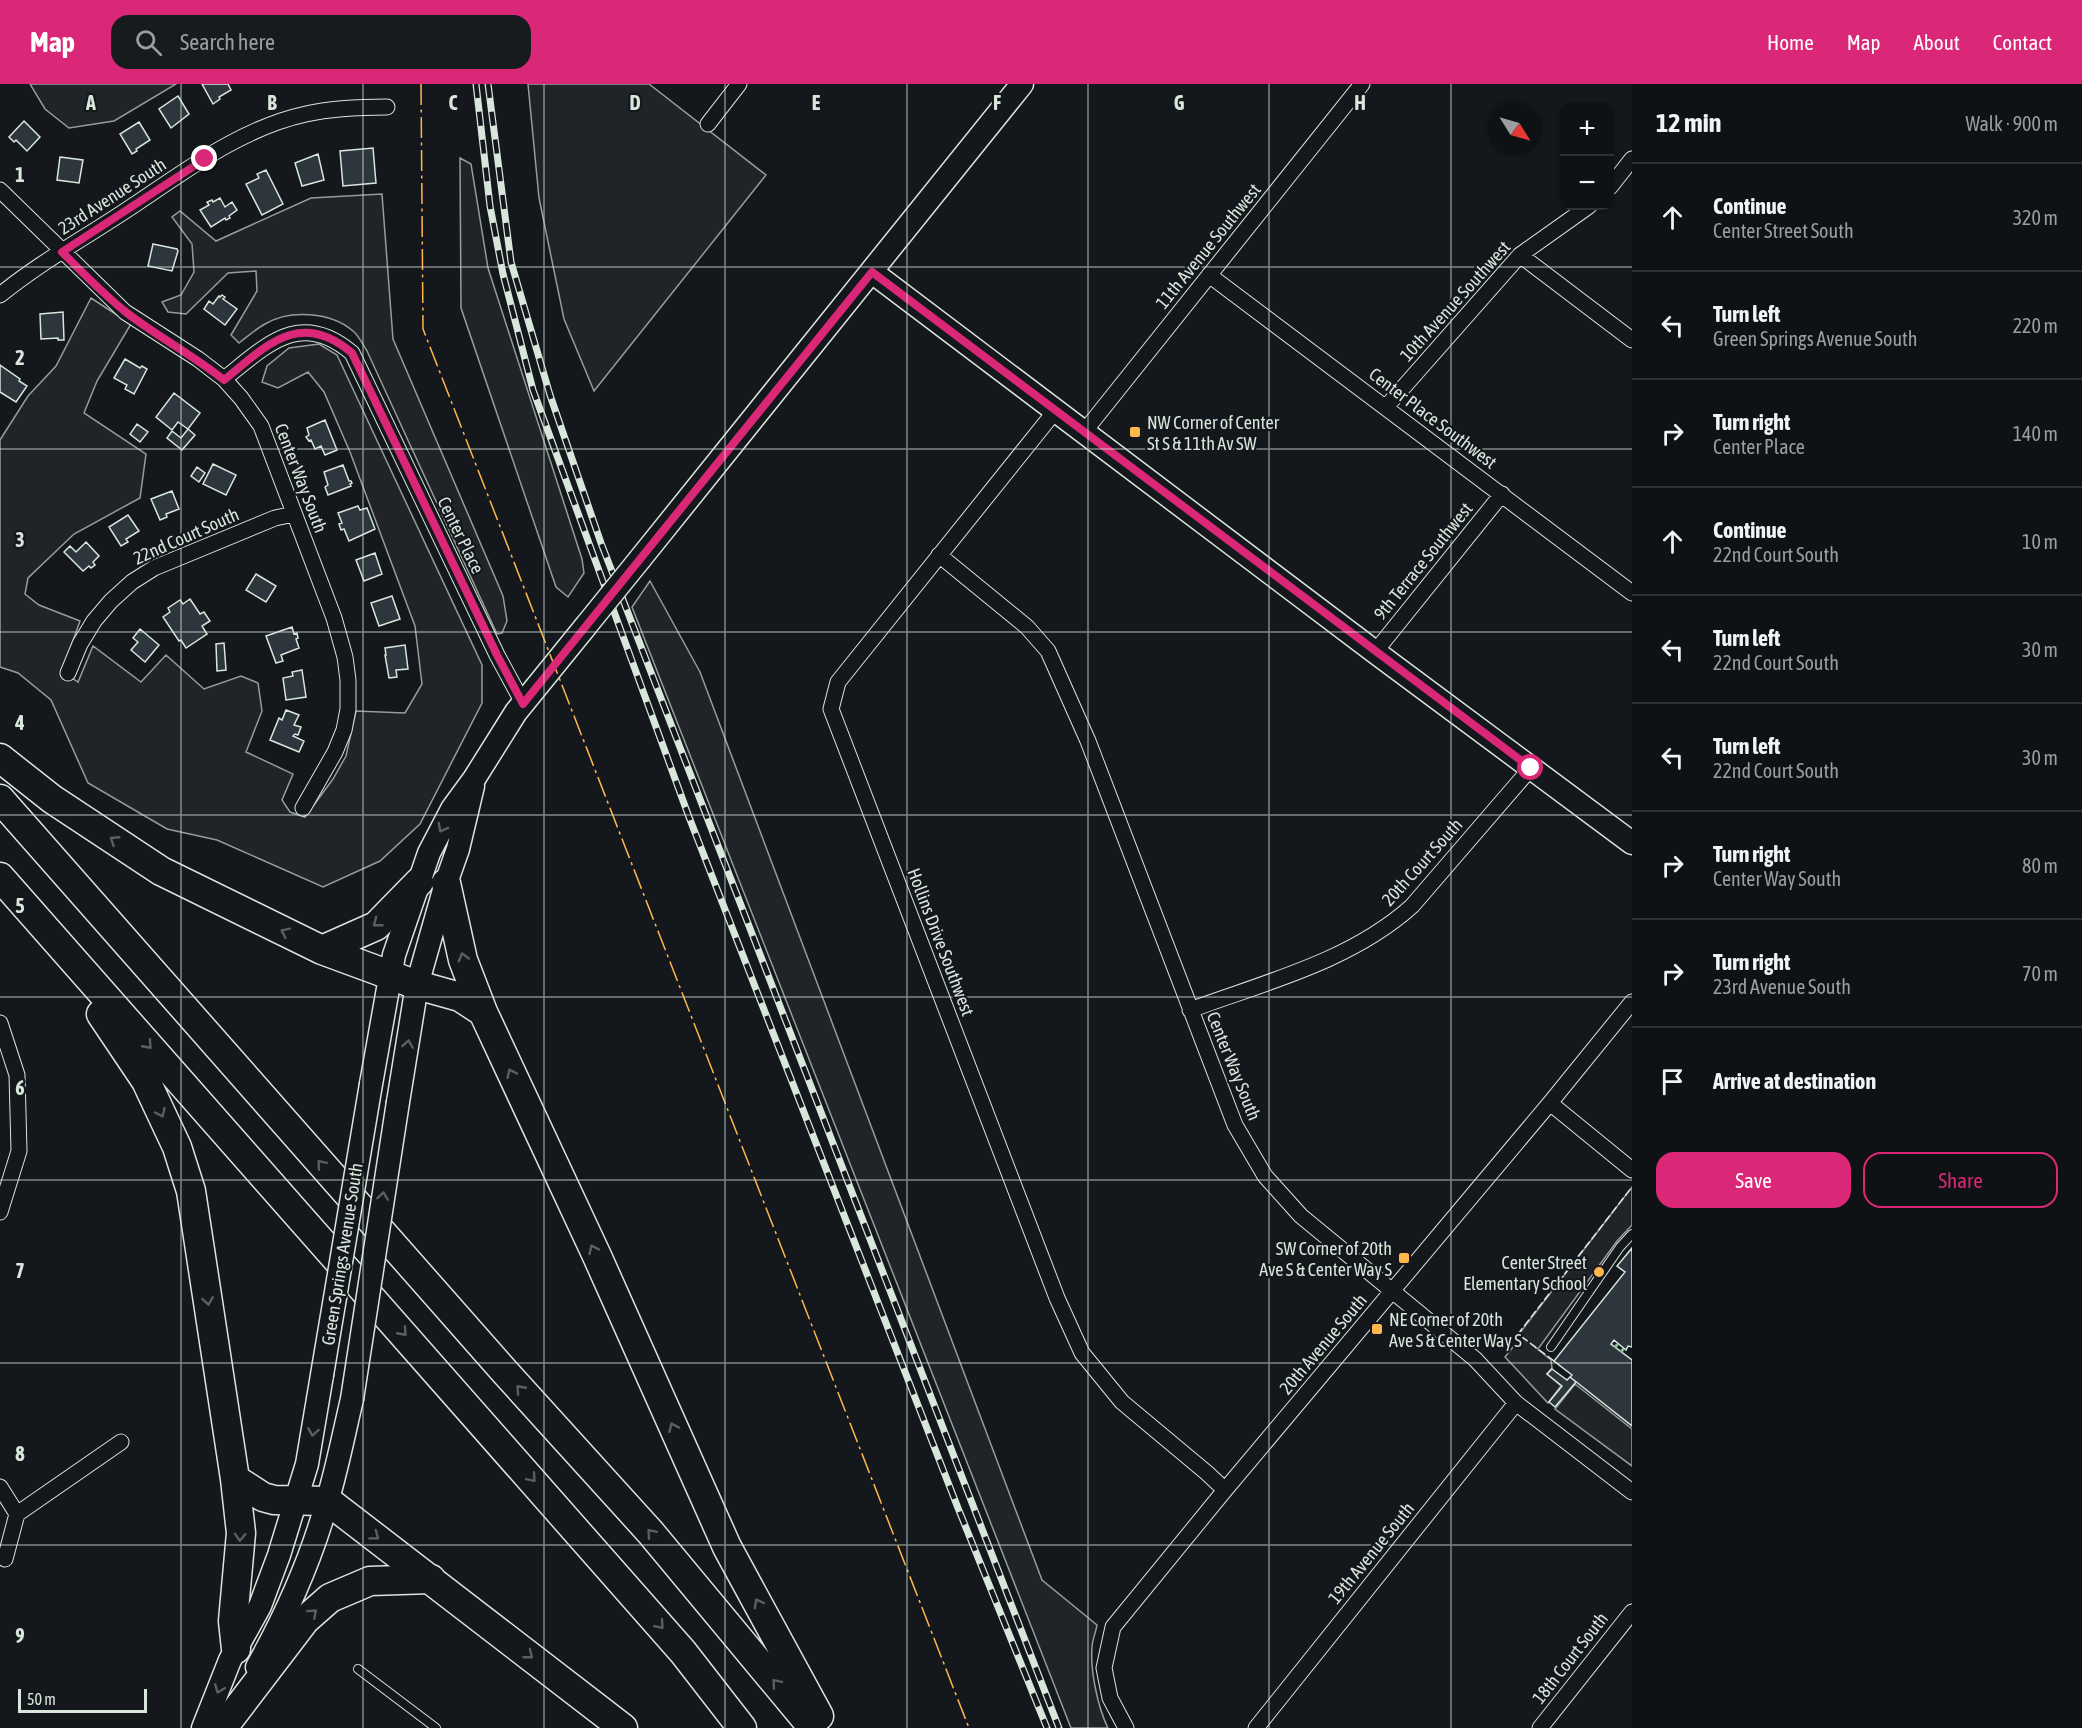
<!DOCTYPE html>
<html lang="en">
<head>
<meta charset="utf-8">
<style>
  :root { --surface:#0f1215; --page:#181b1e; --text:#f1f3f6; --muted:#9b9ea0; --line:#2f3234; --accent:#db2777 }
  body { margin:0; font-family:"Asap Condensed",sans-serif; background:var(--page); color:var(--text) }
  .controls { position:absolute; right:18px; top:18px; display:grid; overflow:hidden; border-radius:12px; box-shadow:0 2px 4px #0004 }
  .controls button { width:54px; height:54px; display:grid; place-items:center; padding:0; border:0; border-bottom:2px solid var(--line); background:var(--surface); color:var(--text); font:30px sans-serif }
  .compass { position:absolute; left:1488px; top:18px; width:54px; height:54px; border-radius:50%; background:var(--surface); box-shadow:0 2px 4px #0004; rotate:127deg }
  .scale { position:absolute; left:18px; bottom:15px; width:129px; box-sizing:border-box; padding-left:6px; border:3px solid #d8e6dc; border-top:0; font-size:16px; line-height:21px; white-space:nowrap; color:#d8e6dc; -webkit-text-stroke:4px #14181c; paint-order:stroke }
  .stop { position:absolute; width:18px; height:18px; margin:-14px; border:4px solid #db2777; border-radius:50%; background:#fff }
  .stop.end { background:#db2777; border-color:#fff; box-shadow:0 2px 6px #0008 }
  .list { margin:0; padding:0; list-style:none }
  h2 { display:flex; justify-content:space-between; align-items:center; height:78px; margin:0; padding:0 24px; font-size:26px }
  h2 small { font-size:20px; font-weight:400; color:var(--muted) }
  .list li { display:grid; grid-template-columns:39px 1fr auto; gap:18px; align-items:center; box-sizing:border-box; height:108px; padding:0 24px; border-top:2px solid var(--line) }
  .list b { display:block; font-size:22px; white-space:nowrap }
  .list p { margin:0; font-size:20px; white-space:nowrap; color:var(--muted) }
  .list em { font-size:20px; font-style:normal; color:var(--muted) }
  .actions { display:flex; gap:12px; padding:18px 24px }
  .actions a { flex:1; padding:14px 0; border:2px solid var(--accent); border-radius:18px; text-align:center; font-size:21px; color:var(--accent) }
  .actions .main { background:var(--accent); color:#fff }
  .icon { flex:none; width:33px; height:33px; fill:none; stroke:currentColor; stroke-width:2; stroke-linecap:round; stroke-linejoin:round }
  .map { position:relative; flex:none; width:1632px; height:1644px; overflow:hidden }
  header { display:flex; align-items:center; gap:36px; box-sizing:border-box; height:84px; padding:0 30px; background:var(--accent); color:#fff }
  header strong { font-size:28px }
  nav { display:flex; gap:33px; margin-inline-start:auto; font-size:21px }
  .search { width:420px; height:54px; background:var(--page); display:flex; align-items:center; gap:15px; box-sizing:border-box; padding:0 21px; border-radius:18px; color:var(--muted); font-size:22px }
  main { display:flex }
  aside { flex:1; background:var(--surface) }
  .map>svg:first-child { display:block }
  .green { fill:#202428; stroke:#939e99; stroke-width:1.5 }
  .building { fill:#2c363c; stroke:#d8e6dc; stroke-width:1.5 }
  .lines { fill:none; stroke-linecap:round; stroke-linejoin:round }
  .lane-casing { stroke:#d8e6dc; stroke-width:10 }
  .street-casing { stroke:#d8e6dc; stroke-width:17 }
  .secondary-casing { stroke:#d8e6dc; stroke-width:25 }
  .highway-casing { stroke:#d8e6dc; stroke-width:31 }
  .lane { stroke:#14181c; stroke-width:8 }
  .street { stroke:#14181c; stroke-width:15 }
  .secondary { stroke:#14181c; stroke-width:22 }
  .highway { stroke:#14181c; stroke-width:28 }
  .rail-casing { stroke:#d8e6dc; stroke-width:7 }
  .rail { stroke:#14181c; stroke-width:4.5; stroke-dasharray:14; stroke-linecap:butt }
  .secondary-bridge-casing { stroke:#d8e6dc; stroke-width:25; stroke-linecap:butt }
  .secondary-bridge { stroke:#14181c; stroke-width:22 }
  .hedge { stroke:#8ac095; stroke-width:4.5; stroke-dasharray:3 4.5; stroke-linecap:butt }
  .fence { stroke:#d8e6dc; stroke-width:1.5; stroke-dasharray:8 3; stroke-linecap:butt }
  .power { stroke:#ffb74d; stroke-width:1.5; stroke-dasharray:21 4.5 3 4.5; stroke-linecap:butt }
  .oneway { stroke:#59605f }
  .route { stroke:#db2777; stroke-width:8 }
  .grid { fill:none; stroke:#d8e6dc; stroke-width:1.5; stroke-opacity:0.55 }
  .poi-dot { fill:#ffb74d; stroke:#14181c; stroke-width:2 }
  .labels { text-anchor:middle; dominant-baseline:central; stroke-width:4.5; stroke-linejoin:round; paint-order:stroke }
  .street-label { font-size:18px; fill:#d8e6dc; stroke:#14181c }
  .poi-label { font-size:18px; fill:#d8e6dc; stroke:#14181c; text-anchor:start }
  .grid-label { font-size:20px; text-anchor:middle; font-weight:bold; fill:#d8e6dc; stroke:#14181c; stroke-width:4.5; stroke-linejoin:round; paint-order:stroke }
</style>
</head>
<body>
<header>
<strong>Map</strong>
<div class="search"><svg class="icon" aria-label="search" viewBox="0 0 24 24"><circle cx="10" cy="10" r="6"/><path d="M15 15l6 6"/></svg>Search here</div>
<nav><a>Home</a><a>Map</a><a>About</a><a>Contact</a></nav>
</header>
<main>
<div class="map">
<svg width="1632" height="1644" viewBox="0 0 1632 1644">
  <rect width="100%" height="100%" fill="#14181c"/>
  <path class="green" d="M 30,0 L 176,0 L 114,37 L 69,44 L 45,25 Z
    M 528,0 L 649,0 L 766,91 L 594,307 L 564,235 L 539,114 Z
    M 460,74 L 471,80 L 488,184 L 582,475 L 584,489 L 568,513 L 556,503 L 461,224 Z
    M 382,110 L 393,255 L 503,512 L 507,537 L 502,549 L 497,550 L 367,267 C 363,261 359,252 353,247 C 331,228 290,225 265,240 C 256,245 247,253 239,259 L 231,251 L 257,207 L 256,187 L 228,189 L 186,230 L 168,228 L 162,218 L 181,211 L 194,188 L 192,160 L 172,133 L 180,127 L 216,157 L 311,114 Z
    M 91,214 L 131,240 L 97,297 L 84,329 L 146,370 L 140,414 L 74,450 L 28,494 L 25,510 L 39,521 L 80,537 L 62,587 L 78,598 L 93,562 L 141,598 L 166,571 L 204,605 L 241,592 L 258,599 L 262,627 L 246,668 L 293,690 L 282,716 L 290,728 L 305,733 L 333,695 L 346,672 L 356,627 L 405,629 L 422,600 L 415,542 L 350,368 L 324,308 L 308,288 L 278,304 L 262,298 L 267,282 L 289,264 L 319,260 L 337,271 L 482,581 L 482,619 L 420,740 L 380,777 L 323,803 L 217,756 L 167,745 L 88,699 L 51,616 L 18,589 L 0,583 L 0,356 L 28,312 L 56,282 Z
    M 650,497 L 700,588 L 1042,1496 L 1097,1541 C 1096,1548 1092,1556 1092,1564 C 1090,1586 1098,1624 1108,1644 L 1071,1644 L 632,523 Z
    M 1632,1103 L 1632,1141 L 1617,1157 L 1538,1265 L 1530,1259 L 1551,1276 L 1552,1284 L 1547,1290 L 1561,1302 L 1548,1319 L 1505,1273 L 1521,1253 L 1519,1250 Z
    M 1575,1300 L 1632,1345 L 1632,1382 L 1555,1325 Z"/>
  <path class="building" d="M 202,0 L 228,0 L 231,6 L 219,13 L 220,15 L 213,20 Z
    M 178,12 L 189,30 L 171,44 L 159,25 Z
    M 24,37 L 40,53 L 27,67 L 16,56 L 14,58 L 9,53 Z
    M 139,38 L 150,56 L 136,65 L 137,67 L 132,70 L 120,50 Z
    M 373,64 L 376,99 L 343,102 L 340,67 Z
    M 318,70 L 324,96 L 302,102 L 295,79 Z
    M 60,73 L 83,76 L 79,99 L 57,96 Z
    M 266,86 L 283,120 L 262,131 L 246,100 L 259,94 L 257,90 Z
    M 220,114 L 225,123 L 232,118 L 237,126 L 229,132 L 230,134 L 226,136 L 225,134 L 211,143 L 200,126 L 209,121 L 207,118 L 212,116 L 213,118 Z
    M 153,160 L 177,165 L 178,167 L 172,187 L 148,182 Z
    M 222,211 L 225,213 L 223,215 L 237,225 L 225,241 L 204,225 L 209,217 L 213,220 L 219,212 L 220,213 Z
    M 63,228 L 64,256 L 58,256 L 58,254 L 41,255 L 40,230 Z
    M 125,275 L 140,284 L 142,282 L 147,285 L 134,310 L 125,305 L 127,301 L 114,294 Z
    M 0,281 L 20,295 L 19,297 L 27,302 L 16,318 L 0,308 Z
    M 174,309 L 200,329 L 188,345 L 178,338 L 172,346 L 156,333 Z
    M 325,336 L 337,366 L 325,371 L 321,362 L 315,365 L 311,356 L 309,357 L 306,353 L 309,351 L 307,344 Z
    M 137,340 L 148,348 L 140,358 L 130,350 Z
    M 188,345 L 195,351 L 182,366 L 167,354 L 172,347 L 181,354 Z
    M 213,380 L 236,391 L 226,411 L 203,400 Z
    M 343,381 L 349,397 L 351,397 L 352,399 L 350,400 L 351,402 L 328,411 L 325,403 L 328,401 L 324,388 Z
    M 197,383 L 205,389 L 199,398 L 191,392 Z
    M 172,407 L 179,425 L 166,430 L 167,433 L 160,436 L 151,415 Z
    M 358,422 L 360,426 L 367,424 L 375,445 L 349,457 L 344,445 L 341,446 L 339,440 L 342,439 L 338,429 Z
    M 128,431 L 139,447 L 126,455 L 128,458 L 121,462 L 109,443 Z
    M 86,458 L 99,472 L 93,478 L 95,481 L 91,484 L 89,482 L 83,487 L 64,468 L 70,462 L 76,468 Z
    M 375,469 L 382,490 L 364,497 L 356,476 Z
    M 256,490 L 276,502 L 266,518 L 246,506 Z
    M 392,512 L 400,535 L 379,542 L 371,519 Z
    M 190,515 L 200,530 L 204,528 L 210,537 L 202,542 L 207,550 L 186,564 L 181,556 L 179,557 L 163,533 L 170,528 L 168,524 L 180,516 L 183,520 Z
    M 292,543 L 294,550 L 297,549 L 298,554 L 296,555 L 299,564 L 281,571 L 283,577 L 276,579 L 266,552 Z
    M 140,545 L 159,561 L 145,578 L 131,566 L 138,558 L 133,554 Z
    M 224,559 L 226,586 L 217,587 L 216,560 Z
    M 405,561 L 408,585 L 396,586 L 397,593 L 389,594 L 385,571 L 386,571 L 385,564 Z
    M 302,586 L 306,613 L 286,616 L 283,594 L 293,592 L 292,588 Z
    M 286,626 L 299,631 L 294,641 L 301,643 L 298,651 L 295,650 L 293,652 L 304,657 L 299,668 L 270,656 L 279,634 L 282,636 Z
    M 1632,1164 L 1632,1263 L 1628,1262 L 1626,1266 L 1614,1256 L 1611,1260 L 1632,1276 L 1632,1342 L 1570,1293 L 1572,1291 L 1554,1277 L 1625,1188 L 1617,1182 Z
    M 1552,1285 L 1567,1296 L 1570,1293 L 1576,1298 L 1555,1323 L 1549,1318 L 1562,1302 L 1547,1290 Z"/>
  <g class="lines">
    <g class="lane-casing">
      <path id="lane" d="M 1551,1263 L 1620,1163 L 1632,1150
        M 358,1585 L 436,1644"/>
    </g>
    <g class="street-casing">
      <path id="street" d="M 708,40 L 739,0
        M 1610,103 L 1632,75
        M 0,106 L 125,228 L 198,275 L 224,295 L 241,314 L 261,342 L 334,534 L 345,573 L 348,596 L 348,625 L 344,646 L 335,668 L 303,724
        M 1520,171 L 1632,256
        M 1209,191 L 1632,509
        M 0,211 C 38,180 81,156 122,129 C 179,92 237,45 306,30 C 333,24 360,23 387,23
        M 224,295 C 267,261 300,225 352,269 L 497,571 L 523,619
        M 1386,323 L 1520,171 L 1589,122
        M 1056,326 L 838,598 L 831,625 L 1057,1214 L 1082,1269 L 1122,1318 L 1207,1389 L 1225,1406
        M 1084,348 L 1362,0
        M 939,471 L 1027,543 L 1048,567 L 1088,657 L 1235,1041 L 1265,1092 L 1301,1132 L 1475,1275 L 1516,1319 L 1632,1408
        M 1375,568 L 1502,410
        M 68,589 L 80,560 L 94,537 L 111,517 L 132,498 L 154,484 L 275,434 L 294,430
        M 1190,926 C 1266,898 1351,877 1412,822 L 1531,684
        M 0,939 L 17,991 L 19,1067 L 0,1128
        M 1550,1019 L 1632,1086
        M 0,1403 L 17,1430
        M 5,1475 L 17,1430 L 121,1358
        M 1126,1644 L 1110,1614 L 1104,1584 L 1113,1543 L 1225,1406 L 1550,1019 L 1632,918
        M 1256,1644 L 1516,1319
        M 1540,1644 L 1632,1528"/>
    </g>
    <g class="secondary-casing">
      <path id="secondary" d="M 872,188 L 1375,568 L 1632,759
        M 640,475 L 1022,0
        M 371,1000 L 394,871 L 429,769 L 452,725 L 474,695 L 516,628 L 585,543
        M 398,1018 L 417,901 L 446,799 L 458,765 L 473,702
        M 257,1583 C 286,1531 311,1476 327,1418 C 337,1385 344,1349 352,1315
        M 203,1644 L 230,1576 L 260,1522 L 279,1471 L 307,1380 L 322,1291"/>
    </g>
    <g class="highway-casing">
      <path id="highway" d="M 0,674 L 52,715 L 161,787 L 322,866 L 417,901 L 460,913 L 483,928
        M 0,715 L 505,1288 L 651,1449 L 813,1644
        M 0,793 L 683,1568 L 742,1644
        M 446,799 L 463,876 L 483,928 L 597,1172 L 727,1463 L 819,1632
        M 322,866 L 376,842 L 419,798
        M 101,930 L 146,997 L 177,1063 L 191,1107 L 235,1395 L 241,1449 L 233,1537 L 236,1565
        M 235,1395 L 263,1413 L 274,1416 L 328,1417 L 623,1644
        M 225,1641 L 305,1536 L 330,1514 L 370,1497 L 431,1495"/>
    </g>
    <use href="#lane" class="lane"/>
    <use href="#street" class="street"/>
    <use href="#secondary" class="secondary"/>
    <use href="#highway" class="highway"/>
    <g class="rail-casing">
      <path id="rail" d="M 476,0 L 490,122 L 503,190 L 533,306 L 689,733 L 958,1424 L 1047,1644
        M 488,0 L 511,178 L 550,311 L 601,459 L 1059,1644"/>
    </g>
    <use href="#rail" class="rail"/>
    <g class="secondary-bridge-casing">
      <path id="secondary-bridge" d="M 585,543 L 640,475
        M 322,1291 L 371,1000
        M 352,1315 L 398,1018"/>
    </g>
    <use href="#secondary-bridge" class="secondary-bridge"/>
    <path class="hedge" d="M 1615,1261 L 1625,1269"/>
    <path class="fence" d="M 1554,1277 L 1518,1250 L 1632,1103"/>
    <path class="power" d="M 421,0 L 423,245 L 969,1644"/>
  </g>
  <defs><path id="oneway-chevron" d="M-2-3.5L2.5 0L-2 3.5" fill="none" stroke-width="1.6" stroke-linecap="round" stroke-linejoin="round" transform="scale(1.5)"/></defs>
  <g class="oneway">
    <use href="#oneway-chevron" transform="translate(442 744) rotate(118)"/>
    <use href="#oneway-chevron" transform="translate(114 756) rotate(-147)"/>
    <use href="#oneway-chevron" transform="translate(377 839) rotate(142)"/>
    <use href="#oneway-chevron" transform="translate(285 848) rotate(-154)"/>
    <use href="#oneway-chevron" transform="translate(463 873) rotate(-106)"/>
    <use href="#oneway-chevron" transform="translate(408 960) rotate(-81)"/>
    <use href="#oneway-chevron" transform="translate(148 961) rotate(48)"/>
    <use href="#oneway-chevron" transform="translate(511 989) rotate(-115)"/>
    <use href="#oneway-chevron" transform="translate(161 1029) rotate(65)"/>
    <use href="#oneway-chevron" transform="translate(321 1080) rotate(-131)"/>
    <use href="#oneway-chevron" transform="translate(383 1112) rotate(-81)"/>
    <use href="#oneway-chevron" transform="translate(593 1165) rotate(-115)"/>
    <use href="#oneway-chevron" transform="translate(208 1217) rotate(81)"/>
    <use href="#oneway-chevron" transform="translate(403 1248) rotate(48)"/>
    <use href="#oneway-chevron" transform="translate(520 1305) rotate(-132)"/>
    <use href="#oneway-chevron" transform="translate(673 1343) rotate(-114)"/>
    <use href="#oneway-chevron" transform="translate(313 1348) rotate(100)"/>
    <use href="#oneway-chevron" transform="translate(532 1394) rotate(49)"/>
    <use href="#oneway-chevron" transform="translate(651 1449) rotate(-131)"/>
    <use href="#oneway-chevron" transform="translate(375 1452) rotate(37)"/>
    <use href="#oneway-chevron" transform="translate(240 1453) rotate(92)"/>
    <use href="#oneway-chevron" transform="translate(758 1519) rotate(-119)"/>
    <use href="#oneway-chevron" transform="translate(313 1529) rotate(-42)"/>
    <use href="#oneway-chevron" transform="translate(660 1541) rotate(49)"/>
    <use href="#oneway-chevron" transform="translate(529 1571) rotate(38)"/>
    <use href="#oneway-chevron" transform="translate(776 1599) rotate(-130)"/>
    <use href="#oneway-chevron" transform="translate(219 1605) rotate(111)"/>
  </g>
  <g class="lines">
    <path class="route" d="M 205,75 L 62,168 C 83,189 104,211 127,229 C 158,253 193,271 224,296 C 267,261 300,225 352,269 L 497,571 L 523,620 L 872,188 L 1531,684"/>
  </g>
  <path class="grid" d="M 181,0 L 181,1644M 363,0 L 363,1644M 544,0 L 544,1644M 725,0 L 725,1644M 907,0 L 907,1644M 1088,0 L 1088,1644M 1269,0 L 1269,1644M 1451,0 L 1451,1644M 0,183 L 1632,183M 0,365 L 1632,365M 0,548 L 1632,548M 0,731 L 1632,731M 0,913 L 1632,913M 0,1096 L 1632,1096M 0,1279 L 1632,1279M 0,1461 L 1632,1461"/>
  <g class="poi-dot">
    <rect x="1129" y="342" width="12" height="12" rx="3"/>
    <rect x="1398" y="1168" width="12" height="12" rx="3"/>
    <circle cx="1599" cy="1188" r="6"/>
    <rect x="1371" y="1239" width="12" height="12" rx="3"/>
  </g>
  <g class="labels">
    <g class="street-label">
      <text transform="translate(112 112) rotate(-33)">23rd Avenue South</text>
      <text transform="translate(1208 162) rotate(-51)">11th Avenue Southwest</text>
      <text transform="translate(1455 217) rotate(-48)">10th Avenue Southwest</text>
      <text transform="translate(1433 334) rotate(37)">Center Place Southwest</text>
      <text transform="translate(301 394) rotate(69)">Center Way South</text>
      <text transform="translate(461 451) rotate(64)">Center Place</text>
      <text transform="translate(186 452) rotate(-24)">22nd Court South</text>
      <text transform="translate(1423 477) rotate(-51)">9th Terrace Southwest</text>
      <text transform="translate(1422 778) rotate(-48)">20th Court South</text>
      <text transform="translate(941 858) rotate(69)">Hollins Drive Southwest</text>
      <text transform="translate(1234 982) rotate(68)">Center Way South</text>
      <text transform="translate(342 1170) rotate(-81)">Green Springs Avenue South</text>
      <text transform="translate(1323 1260) rotate(-50)">20th Avenue South</text>
      <text transform="translate(1371 1469) rotate(-51)">19th Avenue South</text>
      <text transform="translate(1570 1574) rotate(-52)">18th Court South</text>
    </g>
    <g class="poi-label">
      <text x="1147" y="338">NW Corner of Center<tspan x="1147" dy="21">St S &amp; 11th Av SW</tspan></text>
      <text x="1392" y="1164" text-anchor="end">SW Corner of 20th<tspan x="1392" dy="21">Ave S &amp; Center Way S</tspan></text>
      <text x="1587" y="1178" text-anchor="end">Center Street<tspan x="1587" dy="21">Elementary School</tspan></text>
      <text x="1389" y="1235">NE Corner of 20th<tspan x="1389" dy="21">Ave S &amp; Center Way S</tspan></text>
    </g>
  </g>
  <g class="grid-label">
    <text x="91" y="26">A</text>
    <text x="272" y="26">B</text>
    <text x="453" y="26">C</text>
    <text x="635" y="26">D</text>
    <text x="816" y="26">E</text>
    <text x="997" y="26">F</text>
    <text x="1179" y="26">G</text>
    <text x="1360" y="26">H</text>
    <text x="20" y="98">1</text>
    <text x="20" y="281">2</text>
    <text x="20" y="463">3</text>
    <text x="20" y="646">4</text>
    <text x="20" y="829">5</text>
    <text x="20" y="1011">6</text>
    <text x="20" y="1194">7</text>
    <text x="20" y="1377">8</text>
    <text x="20" y="1559">9</text>
  </g>
</svg>
<div class="controls">
<button>+</button>
<button>−</button>
</div>
<svg class="compass" viewBox="-18 -18 36 36"><path d="M0-13l5 13h-10z" fill="#e53935"/><path d="M0 13l5-13h-10z" fill="#9b9ea0"/></svg>
<div class="scale">50 m</div>
<div class="stop" style="left:1531px;top:684px"></div>
<div class="stop end" style="left:205px;top:75px"></div>
</div>
<aside>
<h2>12 min<small>Walk · 900 m</small></h2>
<ul class="list">
<li><svg class="icon" aria-label="ahead" viewBox="0 0 24 24"><path d="M12 20V5M6 11l6-6 6 6"/></svg><div><b>Continue</b><p>Center Street South</p></div><em>320 m</em></li>
<li><svg class="icon" aria-label="left" viewBox="0 0 24 24"><path d="M17 20v-9H6M10 6l-5 5 5 5"/></svg><div><b>Turn left</b><p>Green Springs Avenue South</p></div><em>220 m</em></li>
<li><svg class="icon" aria-label="right" viewBox="0 0 24 24"><path d="M7 20v-9h11M14 6l5 5-5 5"/></svg><div><b>Turn right</b><p>Center Place</p></div><em>140 m</em></li>
<li><svg class="icon" aria-label="ahead" viewBox="0 0 24 24"><path d="M12 20V5M6 11l6-6 6 6"/></svg><div><b>Continue</b><p>22nd Court South</p></div><em>10 m</em></li>
<li><svg class="icon" aria-label="left" viewBox="0 0 24 24"><path d="M17 20v-9H6M10 6l-5 5 5 5"/></svg><div><b>Turn left</b><p>22nd Court South</p></div><em>30 m</em></li>
<li><svg class="icon" aria-label="left" viewBox="0 0 24 24"><path d="M17 20v-9H6M10 6l-5 5 5 5"/></svg><div><b>Turn left</b><p>22nd Court South</p></div><em>30 m</em></li>
<li><svg class="icon" aria-label="right" viewBox="0 0 24 24"><path d="M7 20v-9h11M14 6l5 5-5 5"/></svg><div><b>Turn right</b><p>Center Way South</p></div><em>80 m</em></li>
<li><svg class="icon" aria-label="right" viewBox="0 0 24 24"><path d="M7 20v-9h11M14 6l5 5-5 5"/></svg><div><b>Turn right</b><p>23rd Avenue South</p></div><em>70 m</em></li>
<li><svg class="icon" aria-label="arrive" viewBox="0 0 24 24"><path d="M6 21V4h12l-3 4 3 4H6"/></svg><div><b>Arrive at destination</b></div></li>
</ul>
<div class="actions"><a class="main">Save</a><a>Share</a></div>
</aside>
</main>
</body>
</html>
